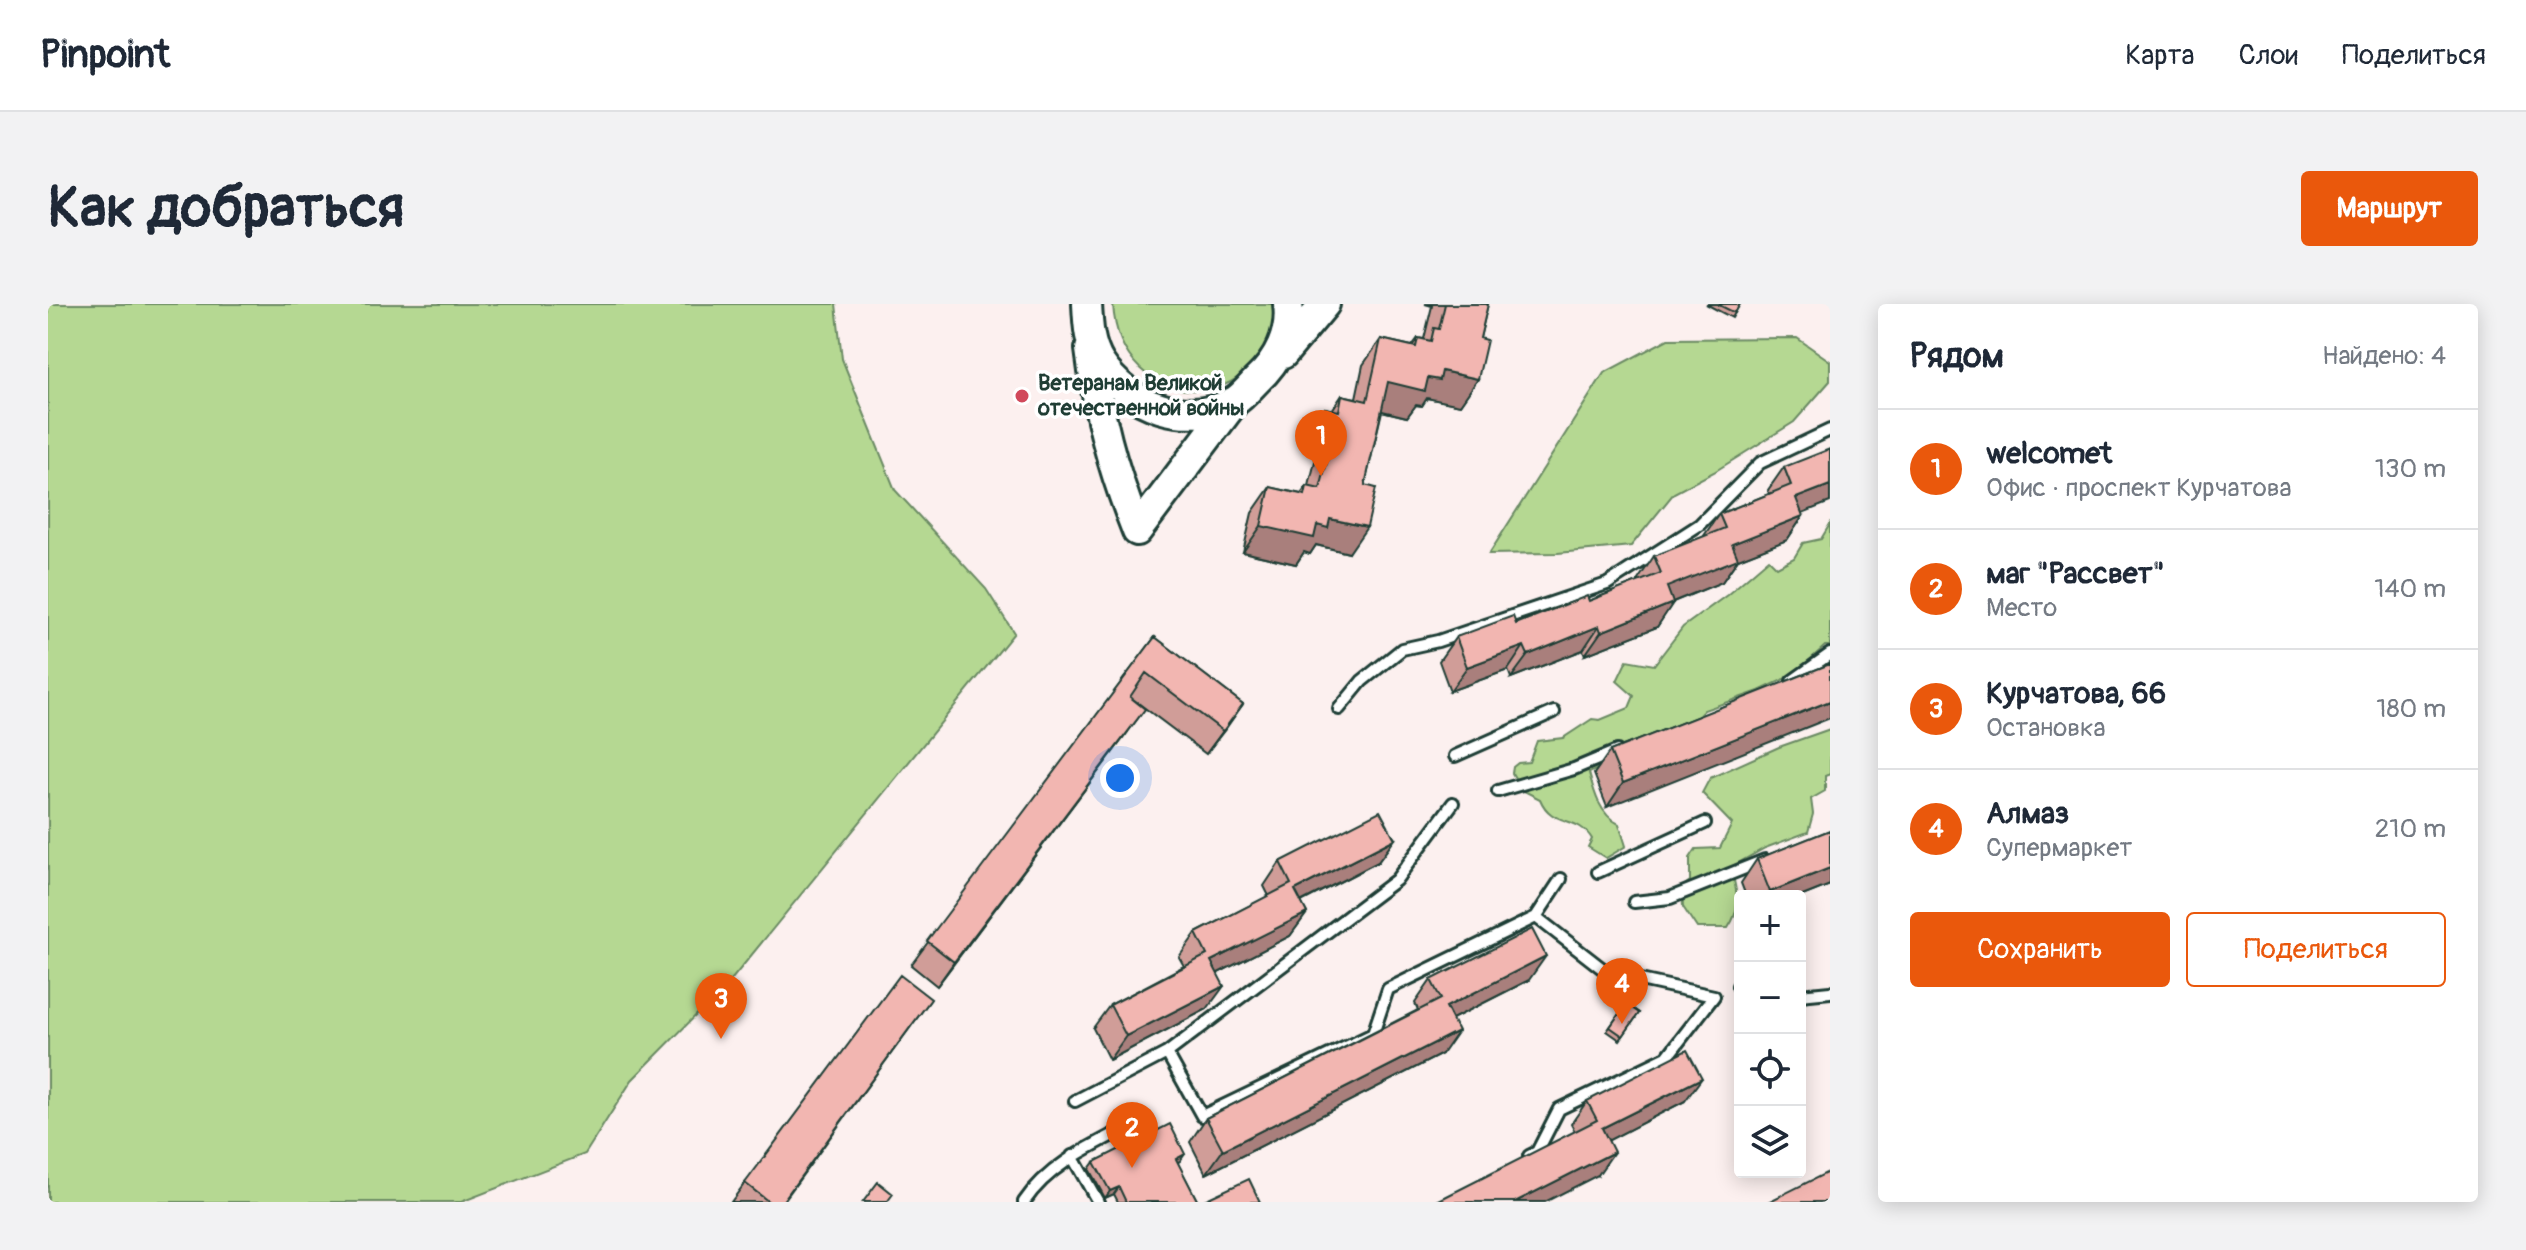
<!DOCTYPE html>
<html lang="ru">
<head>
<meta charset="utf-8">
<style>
  :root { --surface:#fff; --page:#f2f2f3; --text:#1f2937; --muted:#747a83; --line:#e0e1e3; --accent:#ea580c }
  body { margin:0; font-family:Pangolin,sans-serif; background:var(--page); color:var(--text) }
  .controls { position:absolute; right:24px; bottom:24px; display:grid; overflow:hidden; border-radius:8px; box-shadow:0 4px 20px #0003 }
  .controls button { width:72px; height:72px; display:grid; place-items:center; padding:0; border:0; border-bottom:2px solid var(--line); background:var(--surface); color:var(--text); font:40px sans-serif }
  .you { position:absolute; left:1072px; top:474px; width:28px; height:28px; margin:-20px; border:6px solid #fff; border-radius:50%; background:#1a73e8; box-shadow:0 0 0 12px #1a73e833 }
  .badge { display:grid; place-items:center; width:52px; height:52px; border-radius:50%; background:var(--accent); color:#fff; font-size:26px; font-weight:700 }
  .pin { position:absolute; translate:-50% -66px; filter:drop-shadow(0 2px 4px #0008) }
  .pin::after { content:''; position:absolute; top:42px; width:28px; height:24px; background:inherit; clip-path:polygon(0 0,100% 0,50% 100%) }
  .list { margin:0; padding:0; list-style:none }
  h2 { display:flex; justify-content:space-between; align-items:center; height:104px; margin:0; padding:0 32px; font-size:34px }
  h2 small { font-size:26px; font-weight:400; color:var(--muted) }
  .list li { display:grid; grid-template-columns:52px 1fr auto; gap:24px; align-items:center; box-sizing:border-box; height:120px; padding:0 32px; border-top:2px solid var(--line) }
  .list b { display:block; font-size:30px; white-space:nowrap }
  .list p { margin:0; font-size:26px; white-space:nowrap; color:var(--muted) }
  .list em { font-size:26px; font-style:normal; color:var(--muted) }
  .actions { display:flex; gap:16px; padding:24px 32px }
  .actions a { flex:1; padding:18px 0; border:2px solid var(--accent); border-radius:8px; text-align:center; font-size:28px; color:var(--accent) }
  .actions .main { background:var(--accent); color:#fff }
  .icon { flex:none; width:44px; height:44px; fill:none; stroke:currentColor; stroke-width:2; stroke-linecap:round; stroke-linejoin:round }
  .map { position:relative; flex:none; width:1782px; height:898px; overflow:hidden; border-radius:8px }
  header { display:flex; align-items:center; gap:48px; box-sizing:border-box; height:112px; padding:0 40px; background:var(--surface); border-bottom:2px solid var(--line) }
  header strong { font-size:38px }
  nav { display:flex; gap:44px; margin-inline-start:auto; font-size:28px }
  .intro { display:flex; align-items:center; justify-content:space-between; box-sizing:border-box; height:192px; padding:0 48px }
  h1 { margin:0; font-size:56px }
  .button { padding:20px 36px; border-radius:8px; background:var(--accent); color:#fff; font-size:28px; font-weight:700 }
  main { display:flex; gap:48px; padding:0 48px }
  aside { flex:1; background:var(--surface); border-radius:8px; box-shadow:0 4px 20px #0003 }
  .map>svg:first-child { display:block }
  .green { fill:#b5d892; stroke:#6a8a63; stroke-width:2 }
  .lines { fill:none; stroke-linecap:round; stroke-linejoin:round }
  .lane-casing { stroke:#1f3d34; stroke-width:16 }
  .secondary-casing { stroke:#1f3d34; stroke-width:34 }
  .lane { stroke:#fff; stroke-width:10 }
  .secondary { stroke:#fff; stroke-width:28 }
  .wall { fill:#d09d98; stroke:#1f3d34; stroke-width:2 }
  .shaded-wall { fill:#a97f7c; stroke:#1f3d34; stroke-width:2 }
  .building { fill:#f2b6b1; stroke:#1f3d34; stroke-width:2 }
  .poi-dot { fill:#d1495b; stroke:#fff; stroke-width:3 }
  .labels { text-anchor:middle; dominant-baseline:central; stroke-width:7; stroke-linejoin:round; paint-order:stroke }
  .poi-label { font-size:22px; font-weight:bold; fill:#1f3d34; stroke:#fff; text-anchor:start }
</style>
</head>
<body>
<header>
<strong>Pinpoint</strong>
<nav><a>Карта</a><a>Слои</a><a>Поделиться</a></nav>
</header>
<div class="intro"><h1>Как добраться</h1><a class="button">Маршрут</a></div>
<main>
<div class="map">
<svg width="1782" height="898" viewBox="0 0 1782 898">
  <rect width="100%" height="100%" fill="#fcf0ef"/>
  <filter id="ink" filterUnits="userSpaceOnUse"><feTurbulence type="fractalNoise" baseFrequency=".0125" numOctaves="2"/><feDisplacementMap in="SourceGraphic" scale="16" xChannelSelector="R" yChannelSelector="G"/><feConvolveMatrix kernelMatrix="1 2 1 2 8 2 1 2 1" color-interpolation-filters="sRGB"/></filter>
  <g filter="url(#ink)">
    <path class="green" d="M 0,0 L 788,0 L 794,55 L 847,186 L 938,285 L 966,329 L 684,675 L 584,776 L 537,850 L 413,898 L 0,898 Z
      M 1065,0 L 1227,0 C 1223,115 1071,115 1065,0 Z
      M 1749,34 L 1782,57 L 1782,77 L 1746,118 L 1666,168 L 1626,189 L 1583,242 L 1510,249 L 1441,250 L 1556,69 L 1620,35 Z
      M 1782,220 L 1782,342 L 1777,342 L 1745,371 L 1711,387 L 1656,406 L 1637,426 L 1541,469 C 1546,488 1552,511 1571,520 L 1578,542 L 1558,554 L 1540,543 L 1544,535 C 1529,510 1504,524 1492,495 L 1474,486 L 1464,469 L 1465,463 L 1470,459 L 1481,458 L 1489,437 L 1515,434 L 1544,415 L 1552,416 L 1581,404 L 1586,392 L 1569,377 L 1579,356 L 1606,361 L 1635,323 L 1679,291 L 1721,255 L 1729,263 L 1746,254 L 1755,239 L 1773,235 Z
      M 1782,425 L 1782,470 L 1777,472 L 1777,487 L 1763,495 L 1765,510 L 1760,528 L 1717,544 L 1683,563 C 1688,587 1695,602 1680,624 L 1649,624 L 1635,603 L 1634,583 L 1642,577 L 1642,554 L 1648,545 L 1672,544 L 1684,520 L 1654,489 L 1662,474 L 1731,443 Z"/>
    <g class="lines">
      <g class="lane-casing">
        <path id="lane" d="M 1744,377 L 1782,350
          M 1291,405 L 1314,377 L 1354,345 L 1390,337 L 1559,280 L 1651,221 L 1712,159 L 1782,126
          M 1407,452 L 1506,408
          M 1450,487 L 1526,465 L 1569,447
          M 1405,499 L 1348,576 L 1119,749 L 1154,812 L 1325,730 L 1340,685 L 1488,613 L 1513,575
          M 1550,568 L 1657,519
          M 1586,598 L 1622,594 L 1717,556
          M 1690,682 L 1692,683
          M 1752,691 L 1782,688
          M 1027,797 L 1119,749
          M 1024,852 L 1050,898
          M 1481,852 L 1489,848 L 1511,805 L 1619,753 L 1666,692 L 1560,669 L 1488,613
          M 976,898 C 1002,859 1048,840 1088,819"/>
      </g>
      <g class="secondary-casing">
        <path id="secondary" d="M 1039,0 C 1040,21 1041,41 1052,59 C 1080,102 1140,124 1187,97 C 1195,92 1202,83 1209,76 C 1230,57 1244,29 1240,0
          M 1042,45 C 1050,111 1064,164 1089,227
          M 1235,50 L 1277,0
          M 1089,227 L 1187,97"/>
      </g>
      <use href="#lane" class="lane"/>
      <use href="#secondary" class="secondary"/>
    </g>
    <path class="wall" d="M 1377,0 L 1440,0 L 1432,34 L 1430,75 L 1412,101 L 1379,94 L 1374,102 L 1368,101 L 1359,113 L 1334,107 L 1301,249 L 1268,241 L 1262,250 L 1256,248 L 1248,260 L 1195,248 L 1204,209 L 1222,183 L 1253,190 L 1259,182 L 1261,182 L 1269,149 L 1256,146 L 1259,130 L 1277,104 L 1284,106 L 1294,91 L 1308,94 L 1315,61 L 1333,35 L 1364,42 L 1370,34 L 1376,35 L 1384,2 Z
      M 1658,0 L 1692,0 L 1684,14 Z
      M 1736,163 L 1755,212 L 1739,236 L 1690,255 L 1674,278 L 1625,298 L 1609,323 L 1537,351 L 1535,346 L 1463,374 L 1460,366 L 1402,387 L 1391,357 L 1408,333 L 1468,320 L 1541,297 L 1590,278 L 1590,276 L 1606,252 L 1655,233 L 1671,210 L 1721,190 L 1720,186 Z
      M 1107,333 L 1195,400 L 1158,450 L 1082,393 L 1080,428 L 889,682 L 863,661 Z
      M 1782,360 L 1559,503 L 1546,470 L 1562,447 Z
      M 1782,526 L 1782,581 L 1752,593 L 1698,592 L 1693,579 L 1709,555 Z
      M 1347,535 L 1330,558 L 1253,598 L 1259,609 L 1242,632 L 1170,669 L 1159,705 L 1061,756 L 1045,724 L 1062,701 L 1136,662 L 1131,653 L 1148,629 L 1221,592 L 1216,582 L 1232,558 Z
      M 1383,676 L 1481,676 L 1404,715 L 1394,750 L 1158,870 L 1142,838 L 1158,814 L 1370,706 L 1367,699 Z
      M 883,695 L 735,898 L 683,898 L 697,879 Z
      M 1578,700 L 1591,709 L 1572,736 L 1559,727 Z
      M 1539,797 L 1637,797 L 1560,836 L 1550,871 L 1523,820 Z
      M 1132,857 L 1129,858 L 1150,898 L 1070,898 L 1066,890 L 1057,894 L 1041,865 L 1046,858 Z"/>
    <path class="shaded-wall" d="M 1394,67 L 1430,75 L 1412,101 L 1379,94 L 1374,102 L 1368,101 L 1359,113 L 1322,104 L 1340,78 L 1380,74 Z
      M 1274,120 L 1288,123 L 1269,149 L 1256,146 Z
      M 1782,181 L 1782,198 L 1732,218 L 1748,194 Z
      M 1755,212 L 1739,236 L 1690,255 L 1674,278 L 1602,307 L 1619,283 L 1684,240 Z
      M 1282,215 L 1319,223 L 1301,249 L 1268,241 L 1262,250 L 1256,248 L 1248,260 L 1195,248 L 1213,222 L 1269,221 Z
      M 1625,299 L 1609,323 L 1537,351 L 1553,328 Z
      M 1551,322 L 1535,346 L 1463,374 L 1480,351 Z
      M 1476,342 L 1460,366 L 1402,387 L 1419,363 Z
      M 1782,397 L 1782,414 L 1559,503 L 1575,479 Z
      M 1195,400 L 1179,423 L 1158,450 L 1175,427 Z
      M 1097,405 L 1080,428 L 889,682 L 906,658 Z
      M 1347,535 L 1330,558 L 1231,609 L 1247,586 Z
      M 1782,564 L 1782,581 L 1752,593 L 1719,592 L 1722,588 Z
      M 1259,609 L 1242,632 L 1147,681 L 1163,657 Z
      M 1498,652 L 1481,676 L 1382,726 L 1398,703 Z
      M 1176,682 L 1159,705 L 1061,756 L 1078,732 Z
      M 1410,727 L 1394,750 L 1158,870 L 1175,846 Z
      M 1654,774 L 1637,797 L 1538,848 L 1554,824 Z
      M 1566,848 L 1550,871 L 1497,898 L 1467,898 Z
      M 1137,850 L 1132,857 L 1122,862 L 1128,855 Z
      M 1071,883 L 1066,890 L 1057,894 L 1062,887 Z"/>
    <path class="building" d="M 1397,0 L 1440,0 L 1432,34 L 1439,36 L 1430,75 L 1394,67 L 1392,76 L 1380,74 L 1377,87 L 1340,78 L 1317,181 L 1328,184 L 1319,223 L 1282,215 L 1280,224 L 1269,221 L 1266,234 L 1213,222 L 1222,183 L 1257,191 L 1259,182 L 1272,185 L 1288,123 L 1274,120 L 1277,104 L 1291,107 L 1294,91 L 1319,97 L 1333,35 L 1368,43 L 1370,34 L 1383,37 L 1386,24 L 1391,25 Z
      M 1669,0 L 1692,0 L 1687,9 Z
      M 1782,145 L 1782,181 L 1748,194 L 1755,212 L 1684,240 L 1690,255 L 1619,283 L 1625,299 L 1553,328 L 1551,322 L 1480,351 L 1476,342 L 1419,363 L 1408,333 L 1465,312 L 1468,320 L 1539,292 L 1541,297 L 1613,269 L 1606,252 L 1677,224 L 1671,210 L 1743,181 L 1736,163 Z
      M 1107,333 L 1195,400 L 1175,427 L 1098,369 L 1082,393 L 1097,405 L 906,658 L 879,637 Z
      M 1782,360 L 1782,397 L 1575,479 L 1562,447 Z
      M 1332,507 L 1347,535 L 1247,586 L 1259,609 L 1163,657 L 1176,682 L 1078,732 L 1062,701 L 1159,651 L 1148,629 L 1243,580 L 1232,558 Z
      M 1782,526 L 1782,564 L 1722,588 L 1709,555 Z
      M 1484,625 L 1498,652 L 1398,703 L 1410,727 L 1175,846 L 1158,814 L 1393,695 L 1383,676 Z
      M 852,671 L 883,695 L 734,898 L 721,898 L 697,879 Z
      M 1578,700 L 1591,709 L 1575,732 L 1562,723 Z
      M 1639,746 L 1654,774 L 1554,824 L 1566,848 L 1467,898 L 1387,898 L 1549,816 L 1539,797 Z
      M 1122,820 L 1137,850 L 1128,855 L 1150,898 L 1078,898 L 1071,883 L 1062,887 L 1046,858 Z
      M 1782,867 L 1782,898 L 1720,898 Z
      M 1201,875 L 1212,898 L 1152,898 Z
      M 830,878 L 845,890 L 839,898 L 815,898 Z"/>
  </g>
  <circle class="poi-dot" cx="974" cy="92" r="8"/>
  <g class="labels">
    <g class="poi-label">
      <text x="990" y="79">Ветеранам Великой<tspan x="990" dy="25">отечественной войны</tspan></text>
    </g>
  </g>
</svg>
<div class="controls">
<button>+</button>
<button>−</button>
<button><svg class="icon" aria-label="locate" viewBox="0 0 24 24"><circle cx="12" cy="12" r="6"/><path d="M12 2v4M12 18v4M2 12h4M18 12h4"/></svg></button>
<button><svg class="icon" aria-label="layers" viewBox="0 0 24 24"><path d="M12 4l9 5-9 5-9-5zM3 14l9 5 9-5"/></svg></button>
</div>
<div class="you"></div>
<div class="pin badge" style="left:1273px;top:172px">1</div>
<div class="pin badge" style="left:1084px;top:864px">2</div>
<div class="pin badge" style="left:673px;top:735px">3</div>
<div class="pin badge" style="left:1574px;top:720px">4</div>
</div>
<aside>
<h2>Рядом<small>Найдено: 4</small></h2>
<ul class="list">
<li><span class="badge">1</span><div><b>welcomet</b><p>Офис · проспект Курчатова</p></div><em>130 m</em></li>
<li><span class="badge">2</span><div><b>маг &quot;Рассвет&quot;</b><p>Место</p></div><em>140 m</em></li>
<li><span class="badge">3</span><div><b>Курчатова, 66</b><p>Остановка</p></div><em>180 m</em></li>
<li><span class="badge">4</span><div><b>Алмаз</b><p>Супермаркет</p></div><em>210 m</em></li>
</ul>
<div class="actions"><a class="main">Сохранить</a><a>Поделиться</a></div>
</aside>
</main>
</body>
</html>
